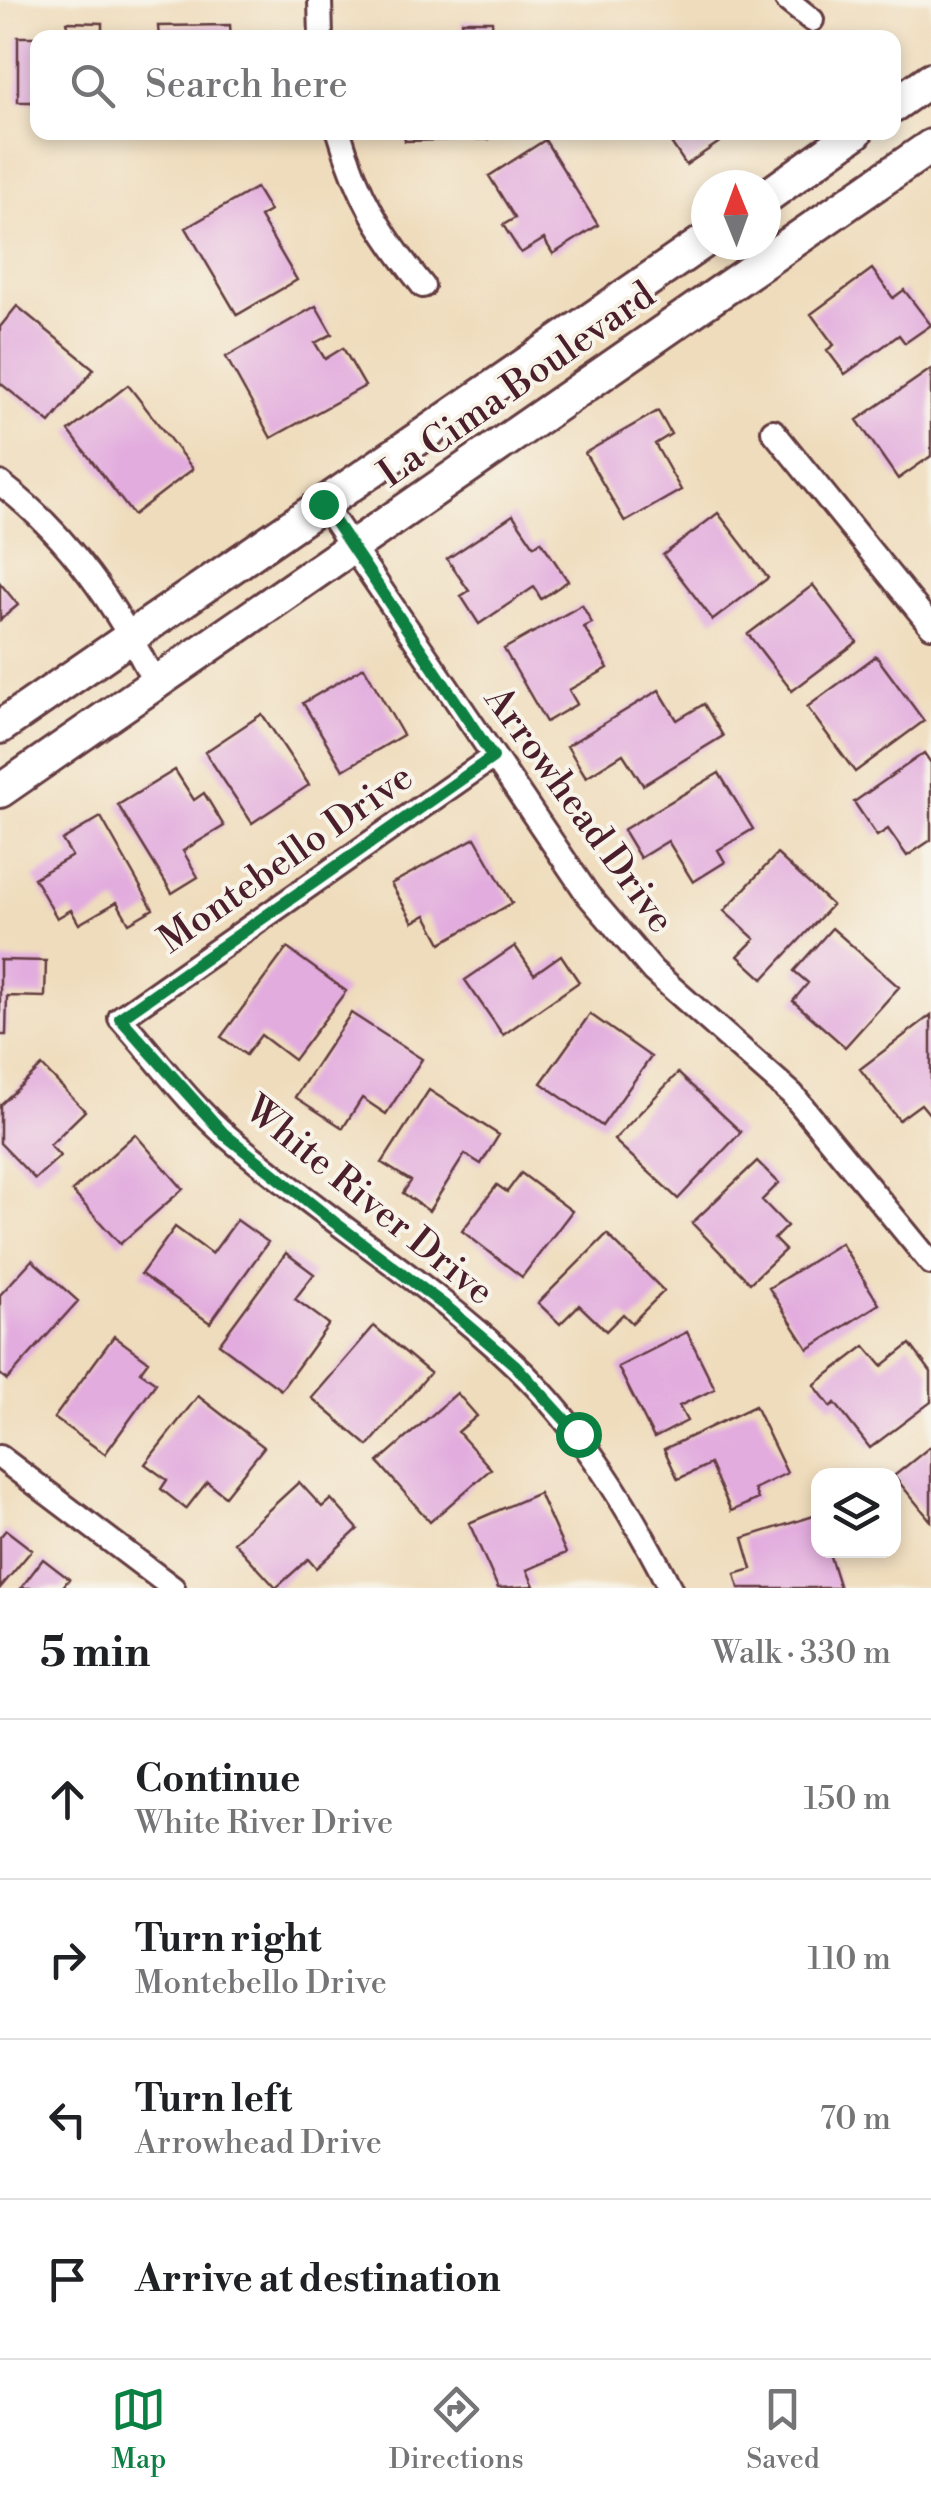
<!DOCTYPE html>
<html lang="en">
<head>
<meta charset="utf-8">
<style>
  :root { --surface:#fff; --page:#f6f6f6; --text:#202124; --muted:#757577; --line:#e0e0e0; --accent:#0b8043 }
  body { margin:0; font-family:"Libre Bodoni",serif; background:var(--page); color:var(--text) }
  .controls { position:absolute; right:30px; bottom:30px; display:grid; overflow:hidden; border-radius:20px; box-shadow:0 5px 15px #0003 }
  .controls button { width:90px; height:90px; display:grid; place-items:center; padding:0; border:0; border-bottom:2px solid var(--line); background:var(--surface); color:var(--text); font:50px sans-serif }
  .compass { position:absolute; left:691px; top:170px; width:90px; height:90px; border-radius:50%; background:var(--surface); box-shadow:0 5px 15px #0003; rotate:359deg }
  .stop { position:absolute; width:30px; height:30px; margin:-22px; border:8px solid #0b8043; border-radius:50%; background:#fff }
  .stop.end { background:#0b8043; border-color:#fff; box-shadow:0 2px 10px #0008 }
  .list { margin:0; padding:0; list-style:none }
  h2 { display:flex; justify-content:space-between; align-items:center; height:130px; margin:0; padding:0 40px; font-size:42px }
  h2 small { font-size:32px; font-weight:400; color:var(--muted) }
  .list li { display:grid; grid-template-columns:65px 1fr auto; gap:30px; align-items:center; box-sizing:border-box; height:160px; padding:0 40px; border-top:2px solid var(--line) }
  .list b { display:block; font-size:38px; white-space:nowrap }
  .list p { margin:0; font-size:32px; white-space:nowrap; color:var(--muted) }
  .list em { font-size:32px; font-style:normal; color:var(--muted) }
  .icon { flex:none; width:55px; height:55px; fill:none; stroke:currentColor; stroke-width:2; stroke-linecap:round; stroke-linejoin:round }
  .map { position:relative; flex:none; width:931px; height:1588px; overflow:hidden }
  .search { position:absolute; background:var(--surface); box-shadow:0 5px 15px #0003; left:30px; right:30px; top:30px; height:110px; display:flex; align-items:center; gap:25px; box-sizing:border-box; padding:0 35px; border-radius:20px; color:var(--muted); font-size:38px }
  .sheet { height:770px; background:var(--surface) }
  nav { display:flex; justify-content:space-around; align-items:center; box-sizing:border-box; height:140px; border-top:2px solid var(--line); background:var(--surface); font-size:28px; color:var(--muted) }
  nav a { display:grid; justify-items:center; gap:5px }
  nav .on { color:var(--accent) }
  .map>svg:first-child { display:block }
  .building { fill:#e2acde }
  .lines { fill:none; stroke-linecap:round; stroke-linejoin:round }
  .street-casing { stroke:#633b41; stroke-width:28 }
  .secondary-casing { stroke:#633b41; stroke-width:38 }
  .street { stroke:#fff; stroke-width:22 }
  .secondary { stroke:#fff; stroke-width:32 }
  .route { stroke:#0b8043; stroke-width:12 }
  .labels { text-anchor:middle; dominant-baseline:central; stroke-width:8; stroke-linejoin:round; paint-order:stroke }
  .street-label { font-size:38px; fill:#4a1f2b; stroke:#f7f3e8 }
</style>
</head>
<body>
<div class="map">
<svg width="931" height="1588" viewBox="0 0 931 1588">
  <rect width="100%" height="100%" fill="#f7f3e8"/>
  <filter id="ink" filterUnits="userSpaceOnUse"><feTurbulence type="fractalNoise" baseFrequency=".01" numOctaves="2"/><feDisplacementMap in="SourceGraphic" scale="20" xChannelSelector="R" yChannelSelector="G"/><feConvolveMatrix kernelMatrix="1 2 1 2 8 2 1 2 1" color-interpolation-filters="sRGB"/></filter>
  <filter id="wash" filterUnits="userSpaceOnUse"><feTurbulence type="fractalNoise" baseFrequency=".0048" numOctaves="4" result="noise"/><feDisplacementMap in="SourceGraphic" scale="40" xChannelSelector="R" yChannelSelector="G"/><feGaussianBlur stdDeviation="2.25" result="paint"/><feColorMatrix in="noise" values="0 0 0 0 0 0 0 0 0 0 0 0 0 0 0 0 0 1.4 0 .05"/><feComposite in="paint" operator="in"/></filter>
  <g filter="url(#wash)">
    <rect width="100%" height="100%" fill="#efdcbc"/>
    <g id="blocks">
      <path class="building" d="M 462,21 L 492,21 L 493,38 L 463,38 Z
        M 67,22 L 102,23 L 102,38 L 67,38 Z
        M 230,25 L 231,38 L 159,38 L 158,26 Z
        M 18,37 L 38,37 L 38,102 L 18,102 Z
        M 404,132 L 489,132 L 489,139 L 405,141 Z
        M 664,132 L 734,132 L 686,165 Z
        M 545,140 L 598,225 L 553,254 L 544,239 L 521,253 L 503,225 L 515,218 L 489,176 Z
        M 256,188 L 270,211 L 260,217 L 297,280 L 237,315 L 186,228 Z
        M 872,269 L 893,298 L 904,290 L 931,325 L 905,343 L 899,335 L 845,374 L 827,350 L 834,345 L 811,314 Z
        M 17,306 L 94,369 L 50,423 L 0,383 L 0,327 Z
        M 316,306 L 332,334 L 315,343 L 325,359 L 343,348 L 365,386 L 271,438 L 226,357 Z
        M 931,369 L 931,456 L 898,479 L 857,420 Z
        M 128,385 L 193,469 L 133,515 L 69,431 Z
        M 658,411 L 671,434 L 655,444 L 681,490 L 625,522 L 585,453 Z
        M 718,513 L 768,578 L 713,620 L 663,555 Z
        M 513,515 L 534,546 L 541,541 L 568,581 L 541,599 L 534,587 L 479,624 L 461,596 L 469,591 L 447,559 Z
        M 0,583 L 18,605 L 0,620 Z
        M 813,585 L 857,642 L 792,691 L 748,634 Z
        M 582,605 L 592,623 L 584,627 L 608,668 L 569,690 L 577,704 L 546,722 L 504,649 Z
        M 876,656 L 924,721 L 855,772 L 807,707 Z
        M 364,667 L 403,735 L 343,770 L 303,703 Z
        M 659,690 L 677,720 L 704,704 L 723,736 L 643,785 L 623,754 L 586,777 L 567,746 Z
        M 262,714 L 309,785 L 252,823 L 205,752 Z
        M 924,753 L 931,763 L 931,840 L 907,856 L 888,829 L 877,836 L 854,802 Z
        M 175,770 L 194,800 L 204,793 L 224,826 L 183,851 L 198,877 L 172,893 L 118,805 Z
        M 719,773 L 753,829 L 718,850 L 725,862 L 693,882 L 668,841 L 640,858 L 623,830 Z
        M 101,817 L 153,909 L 129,923 L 117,902 L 79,924 L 71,910 L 57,918 L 34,878 L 72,856 L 62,840 Z
        M 475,838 L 512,903 L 441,943 L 426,915 L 413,922 L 391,884 Z
        M 777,854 L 832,905 L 763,979 L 738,956 L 755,939 L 724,911 Z
        M 832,928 L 899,987 L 845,1047 L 793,1001 L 808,983 L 794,971 Z
        M 515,946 L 534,974 L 561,955 L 579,982 L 503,1035 L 465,980 Z
        M 287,948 L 346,991 L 294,1060 L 261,1035 L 246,1055 L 221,1037 Z
        M 0,960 L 46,961 L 45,997 L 7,996 L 6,1035 L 0,1035 Z
        M 351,1013 L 422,1059 L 386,1114 L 362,1098 L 343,1128 L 295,1097 Z
        M 590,1014 L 651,1057 L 602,1126 L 541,1083 Z
        M 931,1015 L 931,1116 L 921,1104 L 899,1120 L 860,1069 Z
        M 42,1066 L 85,1111 L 50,1145 L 60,1156 L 35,1179 L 0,1143 L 0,1105 Z
        M 678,1073 L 741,1132 L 678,1199 L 614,1140 Z
        M 429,1090 L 499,1135 L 481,1164 L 465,1154 L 429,1211 L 403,1193 L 411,1181 L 382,1163 Z
        M 135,1134 L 183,1189 L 120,1244 L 72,1191 Z
        M 757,1161 L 779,1183 L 762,1200 L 787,1226 L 774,1239 L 785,1250 L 750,1283 L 692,1223 Z
        M 521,1173 L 572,1211 L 522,1277 L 462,1231 L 497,1185 L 507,1192 Z
        M 237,1220 L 268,1242 L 210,1323 L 141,1274 L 175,1227 L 212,1254 Z
        M 607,1234 L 664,1291 L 632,1323 L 623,1314 L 606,1331 L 579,1305 L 560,1324 L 538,1303 Z
        M 841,1243 L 879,1304 L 808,1349 L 769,1288 Z
        M 286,1253 L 314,1274 L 295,1299 L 329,1324 L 281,1390 L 219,1344 Z
        M 32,1260 L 78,1301 L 7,1380 L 0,1374 L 0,1295 Z
        M 374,1326 L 430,1373 L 368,1446 L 312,1398 Z
        M 687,1332 L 715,1389 L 679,1406 L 687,1421 L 654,1438 L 618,1367 Z
        M 114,1336 L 148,1361 L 140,1372 L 156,1383 L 105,1454 L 54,1418 Z
        M 910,1344 L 931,1372 L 931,1402 L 870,1448 L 835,1403 L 831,1407 L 814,1385 L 865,1346 L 882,1366 Z
        M 457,1393 L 477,1416 L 458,1432 L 491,1469 L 430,1522 L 378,1462 Z
        M 198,1396 L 264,1447 L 225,1496 L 207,1482 L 186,1509 L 161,1489 L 167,1480 L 145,1464 Z
        M 755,1406 L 787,1473 L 754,1489 L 758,1499 L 731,1511 L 710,1464 L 678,1479 L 664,1449 Z
        M 931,1446 L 931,1521 L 894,1476 Z
        M 299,1482 L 322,1507 L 331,1499 L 358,1529 L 316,1568 L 308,1559 L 276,1588 L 234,1542 Z
        M 539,1493 L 566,1553 L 527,1570 L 534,1586 L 498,1588 L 469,1523 Z
        M 817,1515 L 818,1550 L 828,1550 L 840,1588 L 739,1588 L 735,1574 L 752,1569 L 743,1538 Z
        M 6,1530 L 32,1550 L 0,1588 L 0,1537 Z
        M 43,1559 L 69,1579 L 62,1588 L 21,1588 Z"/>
    </g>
  </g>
  <g filter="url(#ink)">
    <use href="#blocks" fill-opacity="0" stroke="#633b41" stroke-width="2.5"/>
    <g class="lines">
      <g class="street-casing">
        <path id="street" d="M 320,0 L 321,38
          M 787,0 L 812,20
          M 339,132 C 358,197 381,234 423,286
          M 773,431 L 931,626
          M 0,483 C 69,536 117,606 155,684
          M 323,504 L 588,895 L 653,971 L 792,1094 L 931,1263
          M 493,757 L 120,1018 C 155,1057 188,1103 228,1137 C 320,1216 426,1280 514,1364 C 580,1427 629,1507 670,1588
          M 0,1457 L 173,1588"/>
      </g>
      <g class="secondary-casing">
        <path id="secondary" d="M 894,105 L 931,79
          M 766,197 L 856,132
          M 0,727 L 706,240
          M 0,791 L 931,146"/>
      </g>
      <use href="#street" class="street"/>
      <use href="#secondary" class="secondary"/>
    </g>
  </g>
  <g class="lines" filter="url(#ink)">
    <path class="route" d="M 323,504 L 493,757 L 120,1018 L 224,1134 L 334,1222 L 448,1308 L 515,1365 L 578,1434"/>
  </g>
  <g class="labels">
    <g class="street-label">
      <text transform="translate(517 385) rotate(-35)">La Cima Boulevard</text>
      <text transform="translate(579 810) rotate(54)">Arrowhead Drive</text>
      <text transform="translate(286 859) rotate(-35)">Montebello Drive</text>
      <text transform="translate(369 1201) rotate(39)">White River Drive</text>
    </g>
  </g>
</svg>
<div class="controls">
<button><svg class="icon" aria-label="layers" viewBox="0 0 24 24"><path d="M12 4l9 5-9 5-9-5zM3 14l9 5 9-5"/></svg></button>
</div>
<svg class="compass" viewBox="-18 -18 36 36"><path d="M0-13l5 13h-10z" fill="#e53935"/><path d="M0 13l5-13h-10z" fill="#757577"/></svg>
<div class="stop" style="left:578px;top:1434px"></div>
<div class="stop end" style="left:323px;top:504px"></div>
<div class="search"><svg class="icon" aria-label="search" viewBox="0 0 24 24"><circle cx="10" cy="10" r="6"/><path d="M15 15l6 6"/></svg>Search here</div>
</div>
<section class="sheet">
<h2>5 min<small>Walk · 330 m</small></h2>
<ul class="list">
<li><svg class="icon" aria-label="ahead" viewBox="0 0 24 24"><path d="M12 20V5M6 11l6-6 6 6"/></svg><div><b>Continue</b><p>White River Drive</p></div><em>150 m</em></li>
<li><svg class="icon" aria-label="right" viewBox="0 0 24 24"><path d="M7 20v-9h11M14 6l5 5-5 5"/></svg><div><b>Turn right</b><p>Montebello Drive</p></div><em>110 m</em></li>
<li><svg class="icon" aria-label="left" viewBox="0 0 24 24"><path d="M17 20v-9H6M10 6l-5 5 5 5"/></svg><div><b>Turn left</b><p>Arrowhead Drive</p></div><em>70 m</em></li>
<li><svg class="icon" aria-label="arrive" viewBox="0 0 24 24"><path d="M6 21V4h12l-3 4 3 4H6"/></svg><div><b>Arrive at destination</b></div></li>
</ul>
</section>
<nav>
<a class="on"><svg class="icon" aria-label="map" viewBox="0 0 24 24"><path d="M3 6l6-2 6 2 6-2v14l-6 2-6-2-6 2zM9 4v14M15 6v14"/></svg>Map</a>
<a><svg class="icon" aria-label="directions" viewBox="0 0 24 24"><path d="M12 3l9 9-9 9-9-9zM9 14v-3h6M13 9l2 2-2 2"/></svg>Directions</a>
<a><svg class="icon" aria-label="saved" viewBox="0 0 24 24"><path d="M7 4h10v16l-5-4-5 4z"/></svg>Saved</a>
</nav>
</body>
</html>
